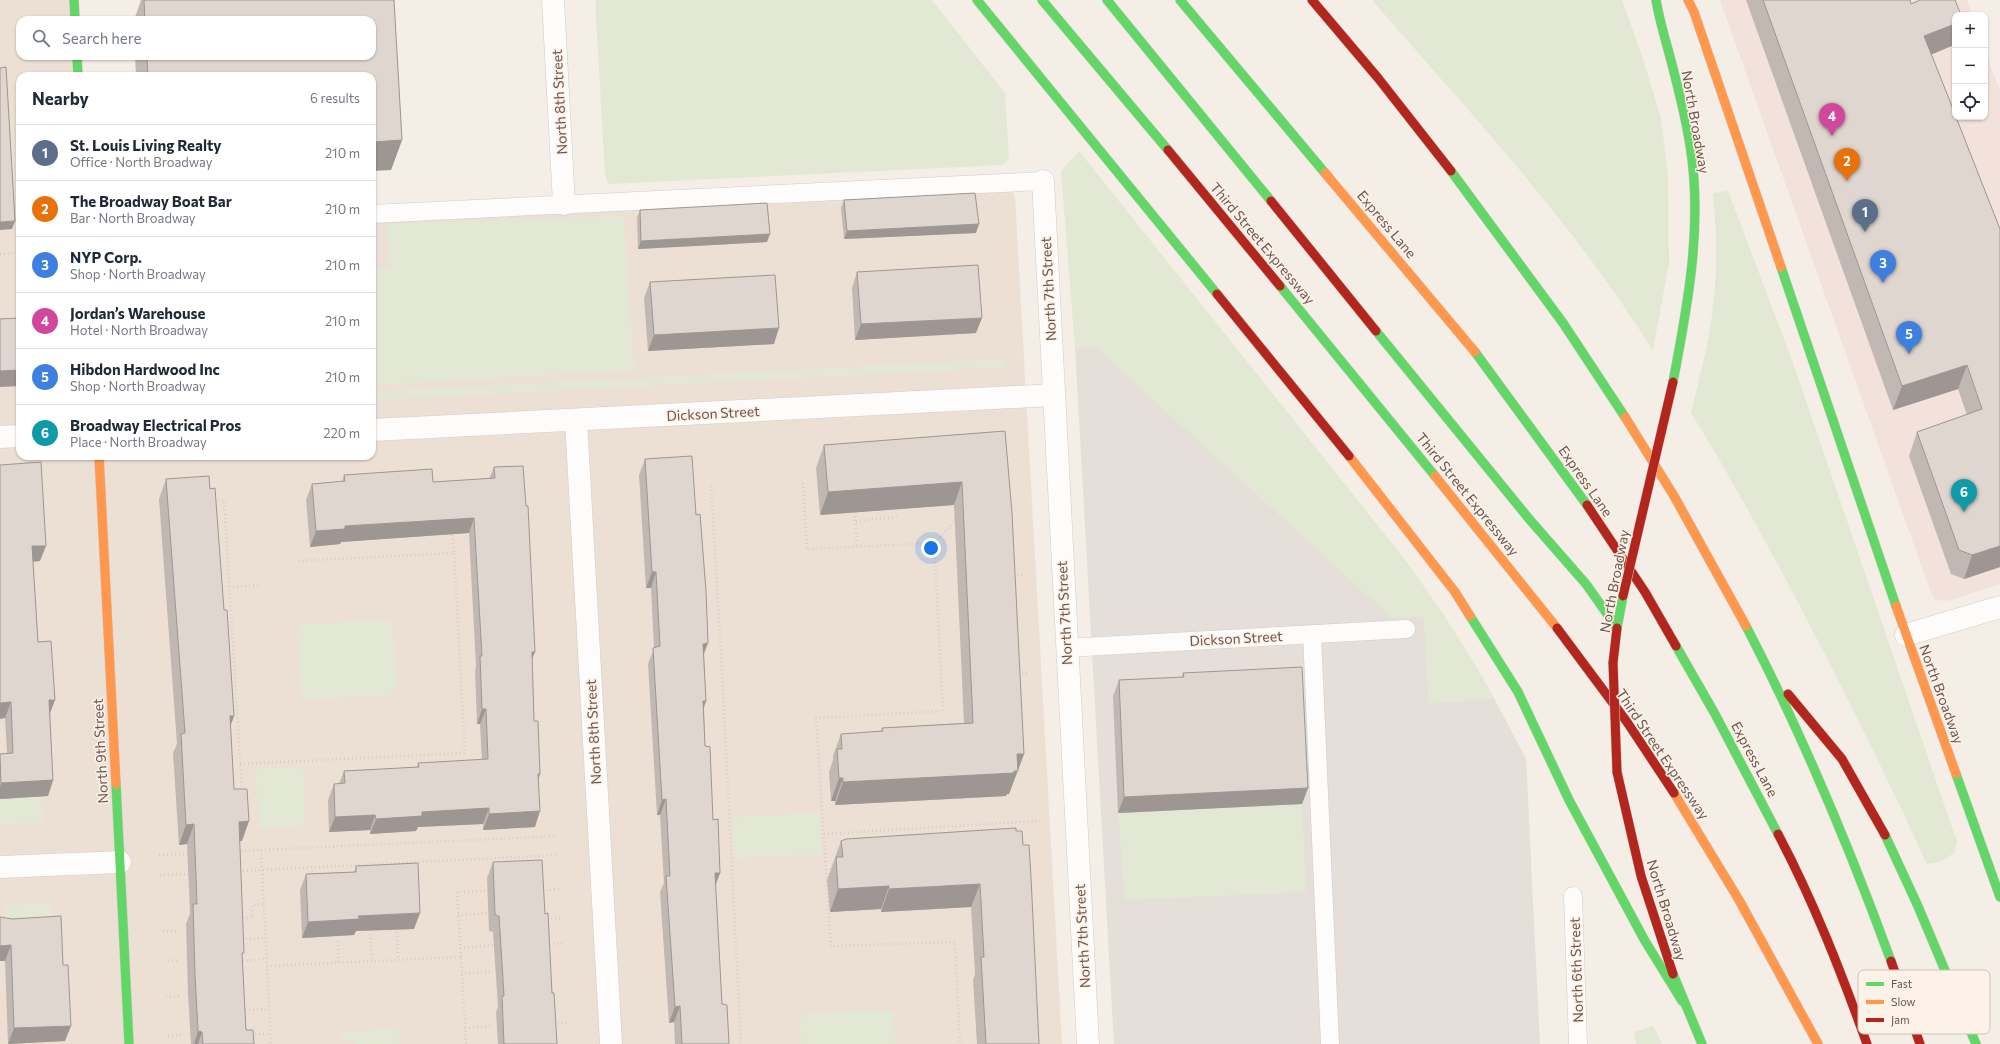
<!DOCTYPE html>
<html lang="en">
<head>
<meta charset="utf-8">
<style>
  :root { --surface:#fff; --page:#f6f6f7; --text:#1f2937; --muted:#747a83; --line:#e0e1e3; --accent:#ea580c }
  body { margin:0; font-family:Commissioner,sans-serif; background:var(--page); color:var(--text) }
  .controls { position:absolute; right:12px; top:12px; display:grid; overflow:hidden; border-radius:8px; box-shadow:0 1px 3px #0004 }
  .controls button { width:36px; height:36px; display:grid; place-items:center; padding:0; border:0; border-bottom:1px solid var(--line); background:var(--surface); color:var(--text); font:20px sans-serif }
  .you { position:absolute; left:931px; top:548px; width:14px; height:14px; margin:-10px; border:3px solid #fff; border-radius:50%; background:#1a73e8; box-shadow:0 0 0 6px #1a73e833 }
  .badge { display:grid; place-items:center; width:26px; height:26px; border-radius:50%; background:var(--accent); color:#fff; font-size:13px; font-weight:700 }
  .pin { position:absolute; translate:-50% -33px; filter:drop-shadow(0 1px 2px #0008) }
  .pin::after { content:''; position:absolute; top:21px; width:14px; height:12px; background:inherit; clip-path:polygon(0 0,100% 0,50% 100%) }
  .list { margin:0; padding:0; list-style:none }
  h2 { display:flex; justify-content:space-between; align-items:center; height:52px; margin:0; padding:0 16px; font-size:17px }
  h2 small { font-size:13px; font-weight:400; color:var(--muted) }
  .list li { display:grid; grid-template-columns:26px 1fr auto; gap:12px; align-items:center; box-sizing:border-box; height:56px; padding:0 16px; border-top:1px solid var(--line) }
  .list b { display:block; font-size:15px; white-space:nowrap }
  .list p { margin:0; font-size:13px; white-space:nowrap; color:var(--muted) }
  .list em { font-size:13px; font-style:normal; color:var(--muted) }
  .icon { flex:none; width:22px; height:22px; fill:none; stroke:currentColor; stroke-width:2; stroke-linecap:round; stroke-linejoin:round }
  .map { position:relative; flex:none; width:2000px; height:1044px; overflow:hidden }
  .search { position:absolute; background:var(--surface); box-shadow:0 1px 3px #0004; left:16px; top:16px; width:360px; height:44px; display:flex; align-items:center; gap:10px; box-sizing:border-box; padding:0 14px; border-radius:12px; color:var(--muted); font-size:15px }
  .panel { position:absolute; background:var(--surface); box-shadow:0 1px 3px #0004; left:16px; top:72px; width:360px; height:388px; border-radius:12px }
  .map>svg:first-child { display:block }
  .residential { fill:#ece0d5 }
  .commercial { fill:#f3e2db }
  .industrial { fill:#e5ded9 }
  .green { fill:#e2e8d3 }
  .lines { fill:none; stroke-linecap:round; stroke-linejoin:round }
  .lane-casing { stroke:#d3cbc6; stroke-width:19 }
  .street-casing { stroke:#d3cbc6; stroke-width:23 }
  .fast-casing { stroke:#d2cac4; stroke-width:10 }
  .slow-casing { stroke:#d2cac4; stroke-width:10 }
  .jam-casing { stroke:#d2cac4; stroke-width:10 }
  .path { stroke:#d5cdc9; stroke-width:2.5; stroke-dasharray:1 3; stroke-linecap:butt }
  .lane { stroke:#fdfcfb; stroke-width:18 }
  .street { stroke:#fdfcfb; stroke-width:22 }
  .fast { stroke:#63d668; stroke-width:9 }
  .slow { stroke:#ff974d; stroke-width:9 }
  .jam { stroke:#b3261e; stroke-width:9 }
  .jam-bridge-casing { stroke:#d2cac4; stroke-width:10; stroke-linecap:butt }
  .jam-bridge { stroke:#b3261e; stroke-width:9 }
  .wall { fill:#c1b8b3 }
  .shaded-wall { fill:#9d9692 }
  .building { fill:#e0d6d0; stroke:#9d9692 }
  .labels { text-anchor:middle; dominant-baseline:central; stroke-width:3; stroke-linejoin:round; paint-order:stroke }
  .street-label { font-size:14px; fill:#6d554c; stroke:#fcf2e8 }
  .key { fill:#fcf2e8; stroke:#d1c3b9; stroke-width:1 }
  .key-label { font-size:11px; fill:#6d554c }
</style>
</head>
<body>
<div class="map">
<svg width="2000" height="1044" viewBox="0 0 2000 1044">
  <rect width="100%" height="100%" fill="#f4eee7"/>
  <path class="residential" d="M 0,0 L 74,0 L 75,20 L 20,20 L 20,56 L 77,56 L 78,76 L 20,76 L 20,456 L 372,456 L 372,214 L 1011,188 L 1015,197 L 1062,1044 L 0,1044 Z"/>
  <path class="commercial" d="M 1720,0 L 1967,0 L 1972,15 L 1955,15 L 1955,117 L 1985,117 L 1985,50 L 2000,91 L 2000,584 L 1947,601 L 1935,600 L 1931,593 Z"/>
  <path class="industrial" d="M 1094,346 L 1424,617 L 1429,703 L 1494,698 L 1526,759 L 1540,1044 L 1114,1044 L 1075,348 Z"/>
  <path class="green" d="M 595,0 L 932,0 L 1005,93 L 1009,159 L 1002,165 L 608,184 L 605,174 Z
    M 1372,0 L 1622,0 L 1643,59 L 1661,118 L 1668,176 L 1669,262 L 1653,351 C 1574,223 1470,113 1372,0 Z
    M 1079,151 L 1403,557 C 1436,602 1467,648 1494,698 L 1429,703 L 1424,617 L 1392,618 L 1094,346 L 1075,348 L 1061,171 Z
    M 1728,191 L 1792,360 L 1957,842 L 1954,853 L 1940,862 L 1927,864 C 1880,762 1830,662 1777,563 C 1749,512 1722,462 1691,413 C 1700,375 1711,336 1714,296 C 1718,262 1716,227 1713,193 Z
    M 624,216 L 634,370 L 372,385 L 372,269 L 390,268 L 387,224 Z
    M 1006,359 L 1006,367 L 372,400 L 372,392 Z
    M 385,620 L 390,622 L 392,625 L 397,687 L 390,695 L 305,699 L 302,696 L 297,632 L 300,627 L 306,624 Z
    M 303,767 L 305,825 L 259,828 L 256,769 Z
    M 41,796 L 42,822 L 0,824 L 0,799 Z
    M 1302,804 L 1306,892 L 1125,900 L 1118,813 Z
    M 820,813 L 821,854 L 735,858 L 733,817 Z
    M 51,903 L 53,932 L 6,935 L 5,906 Z
    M 889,1010 L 894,1012 L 895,1044 L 801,1044 L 800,1019 L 807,1013 Z
    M 1653,1026 L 1662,1044 L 1636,1044 L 1634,1032 Z
    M 395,1029 L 399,1033 L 399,1044 L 356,1044 L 350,1039 L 343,1043 L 342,1032 Z"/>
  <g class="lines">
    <g class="lane-casing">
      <path id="lane" d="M 372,214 L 1043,181
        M 1312,634 L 1330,1044
        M 1066,648 L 1406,629
        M 1573,896 L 1578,1044"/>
    </g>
    <g class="street-casing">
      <path id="street" d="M 553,0 L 564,204
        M 1043,181 L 1088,1044
        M 576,420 L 611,1044
        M 372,430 L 1054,395
        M 0,437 L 20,436
        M 1906,635 L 2000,607
        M 0,867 L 120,862"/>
    </g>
    <g class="fast-casing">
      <path id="fast" d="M 74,0 L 75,20
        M 977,0 L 1217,294
        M 1042,0 L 1168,150
        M 1107,0 L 1271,201
        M 1180,0 L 1325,173
        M 1656,0 C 1659,18 1664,35 1669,53 C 1677,83 1685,114 1690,145 C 1703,224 1688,304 1673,382
        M 77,56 L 78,76
        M 1451,171 L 1563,323 L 1625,417
        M 1781,267 L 1896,606
        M 1280,286 L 1435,476
        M 1376,331 L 1530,520 L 1586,584 L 1617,628
        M 1475,352 L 1587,505
        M 1470,616 L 1518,692 L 1569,800 L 1645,941 L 1682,1001
        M 1746,626 C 1802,734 1849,846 1891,961
        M 1617,628 L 1623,596
        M 1676,646 L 1715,714 L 1778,834
        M 1956,774 L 2000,897
        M 116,784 L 129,1044
        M 1885,835 L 1917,904 L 1976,1044
        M 1673,974 L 1702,1044"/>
    </g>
    <g class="slow-casing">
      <path id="slow" d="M 1688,0 L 1694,12 L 1781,267
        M 1325,173 L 1475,352
        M 1625,417 L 1674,496 L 1746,626
        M 99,456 L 116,784
        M 1349,456 L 1455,592 L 1470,616
        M 1435,476 L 1557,628
        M 1896,606 L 1956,774
        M 1674,793 L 1739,900 L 1818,1044"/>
    </g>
    <g class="jam-casing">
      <path id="jam" d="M 1312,0 L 1378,78 L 1451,171
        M 1168,150 L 1280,286
        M 1271,201 L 1376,331
        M 1217,294 L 1349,456
        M 1587,505 L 1645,592 L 1676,646
        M 1557,628 L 1627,722 L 1674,793
        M 1613,663 L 1617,628
        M 1788,694 L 1842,759 L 1885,835
        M 1617,772 L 1641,876 L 1673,974
        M 1778,834 C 1814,902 1841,972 1867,1044
        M 1891,961 L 1920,1044"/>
    </g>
    <path class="path" d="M 0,254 L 20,253
      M 803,483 L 807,549 L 934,543 L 943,711 L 816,718 L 831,946 L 955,942 L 960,1044
      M 711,486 L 721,653 L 741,1044
      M 214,500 L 224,500 L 242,791
      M 855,512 L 857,547
      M 856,521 L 897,517
      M 452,531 L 454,553
      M 934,543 L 956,521
      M 1013,575 L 1022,575
      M 229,587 L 260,585
      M 1018,673 L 1030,673
      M 240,764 L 465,753 L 454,553 L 297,561
      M 824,834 L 1037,821
      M 261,850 L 271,1044
      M 237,851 L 557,836
      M 159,855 L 190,854
      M 312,867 L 313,877
      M 239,871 L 558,855
      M 160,875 L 190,874
      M 546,890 L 560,889
      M 458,915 L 489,913
      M 0,918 L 5,917
      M 239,918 L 253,917 L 252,905 L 264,904
      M 547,919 L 562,918
      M 163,931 L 178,931
      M 397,932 L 398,960
      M 370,934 L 372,961
      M 242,939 L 265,938
      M 338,941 L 338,963
      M 549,944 L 563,943
      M 460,948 L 494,945
      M 461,957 L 457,892 L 488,891
      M 164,960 L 179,961
      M 243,961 L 266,959
      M 267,966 L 461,957 L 466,1044
      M 461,974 L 491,971
      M 166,997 L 181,996
      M 245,1010 L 269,1009
      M 554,1024 L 568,1023
      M 465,1028 L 493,1026
      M 251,1034 L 270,1034
      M 168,1036 L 184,1034"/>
    <use href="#lane" class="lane"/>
    <use href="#street" class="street"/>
    <use href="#fast" class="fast"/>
    <use href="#slow" class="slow"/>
    <use href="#jam" class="jam"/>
    <g class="jam-bridge-casing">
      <path id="jam-bridge" d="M 1623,596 L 1673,382
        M 1613,663 L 1617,772"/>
    </g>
    <use href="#jam-bridge" class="jam-bridge"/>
  </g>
  <path class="wall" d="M 141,0 L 394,0 L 402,140 L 391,170 L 372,76 L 136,76 L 135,56 L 372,56 L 372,20 L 134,20 Z
    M 1746,0 L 1910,0 L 1911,4 L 1955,15 L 1954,45 L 1931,54 L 2000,229 L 2000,567 L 1964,579 L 1951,574 L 1909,456 L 1917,432 L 1967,415 L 1958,389 L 1893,410 Z
    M 844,200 L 976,233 L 844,239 L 841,208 Z
    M 640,210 L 767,242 L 638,249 L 637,218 Z
    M 857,272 L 976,333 L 855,340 L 852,288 Z
    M 650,282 L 774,344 L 648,351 L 644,298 Z
    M 1005,431 L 1024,754 L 1009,794 L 1007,794 L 1006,796 L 835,805 L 835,801 L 831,801 L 829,772 L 833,760 L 833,756 L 841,734 L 881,731 L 882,728 L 964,723 L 954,505 L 820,515 L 816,468 L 824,445 Z
    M 645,459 L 704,656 L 706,701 L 704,708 L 705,746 L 713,820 L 720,873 L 715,886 L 722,1004 L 729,1044 L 675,1044 L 674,1022 L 669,1023 L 660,892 L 664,883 L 660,815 L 657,815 L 648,664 L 654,648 L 651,588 L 646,588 L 639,475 Z
    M 0,465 L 40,561 L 33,562 L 38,642 L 50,713 L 53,780 L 48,796 L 0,799 L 0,754 L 7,753 L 5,718 Z
    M 494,467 L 535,652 L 532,659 L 534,721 L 540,774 L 538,780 L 535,827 L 483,830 L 483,824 L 418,827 L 416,831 L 370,834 L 370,830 L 329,832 L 328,800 L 334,784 L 339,784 L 344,771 L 417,767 L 418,763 L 482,760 L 480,724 L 477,724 L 475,671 L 476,667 L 469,533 L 341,542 L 340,544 L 310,547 L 306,500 L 312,484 L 342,482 L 344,475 L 433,482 L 489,479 Z
    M 166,479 L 210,489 L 224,610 L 234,716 L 230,727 L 234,789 L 242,841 L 239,841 L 242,958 L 246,1030 L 254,1044 L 191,1044 L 188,994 L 186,924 L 190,913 L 187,844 L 179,845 L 173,753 L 177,744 L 159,499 Z
    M 1183,673 L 1308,788 L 1302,804 L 1118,813 L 1113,696 L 1119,680 L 1182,677 Z
    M 1016,828 L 1039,1044 L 977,1044 L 973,980 L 975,974 L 971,907 L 881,912 L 881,909 L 830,912 L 827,880 L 841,841 Z
    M 493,862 L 545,914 L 557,1044 L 498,1044 L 496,1012 L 498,1007 L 493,932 L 489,931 L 487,878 Z
    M 356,866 L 414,929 L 356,931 L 354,935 L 302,938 L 300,890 L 306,874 L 354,872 Z
    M 0,917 L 65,1041 L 8,1044 L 5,961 Z"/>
  <path class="shaded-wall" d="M 1955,24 L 1954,45 L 1916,61 L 1924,36 Z
    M 402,140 L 391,170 L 372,171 L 372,142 Z
    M 15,221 L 12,229 L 0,230 L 0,222 Z
    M 979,224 L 976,233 L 844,239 L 847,231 Z
    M 770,234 L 767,242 L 638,249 L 641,241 Z
    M 982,318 L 976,333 L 855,340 L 861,324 Z
    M 779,328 L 774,344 L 648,351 L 654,335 Z
    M 1967,365 L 1958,389 L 1893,410 L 1902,386 Z
    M 20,370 L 20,386 L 0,387 L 0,371 Z
    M 962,482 L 954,505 L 820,515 L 828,492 Z
    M 474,518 L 469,533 L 341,542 L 340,544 L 310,547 L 316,531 L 345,526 Z
    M 32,546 L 46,546 L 40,561 L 26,562 Z
    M 2000,546 L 2000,567 L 1964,579 L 1972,555 Z
    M 652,572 L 656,572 L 651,588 L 646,588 Z
    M 708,643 L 702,659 L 703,644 Z
    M 532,652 L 535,652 L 529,667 Z
    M 49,700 L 55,700 L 49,716 Z
    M 703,701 L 706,701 L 700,717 Z
    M 11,702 L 5,718 L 0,719 L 0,703 Z
    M 482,709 L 486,709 L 480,724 L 477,724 Z
    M 230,716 L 234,716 L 227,735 Z
    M 1017,754 L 1024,754 L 1009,794 L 1007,794 L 1006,796 L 835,805 L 843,782 Z
    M 538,774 L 540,774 L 535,790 Z
    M 839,778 L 843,778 L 835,801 L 831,801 Z
    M 53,780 L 48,796 L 0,799 L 0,787 L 1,783 Z
    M 1308,788 L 1302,804 L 1118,813 L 1124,797 Z
    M 666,799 L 660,815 L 657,815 L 662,800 Z
    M 489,808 L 483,824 L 418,827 L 416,831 L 370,834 L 376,819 L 422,812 Z
    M 540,811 L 535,827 L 483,830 L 489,814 Z
    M 375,815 L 370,830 L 329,832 L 335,817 Z
    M 249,821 L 242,841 L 231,842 L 239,822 Z
    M 194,824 L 187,844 L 179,845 L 186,825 Z
    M 715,873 L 720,873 L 714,889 Z
    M 980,884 L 971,907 L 881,912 L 889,889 Z
    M 889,886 L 881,909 L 830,912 L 838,889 Z
    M 420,913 L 414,929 L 356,931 L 354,935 L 302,938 L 308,922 L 358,916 Z
    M 11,945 L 5,961 L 0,961 L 0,946 Z
    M 680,1006 L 674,1022 L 669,1023 L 675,1007 Z
    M 71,1026 L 65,1041 L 8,1044 L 14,1028 Z
    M 198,1031 L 202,1032 L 198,1044 L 194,1044 Z"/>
  <path class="building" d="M 144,0 L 394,0 L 402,140 L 372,142 L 372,76 L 148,76 L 147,56 L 372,56 L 372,20 L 145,20 Z
    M 1763,0 L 1910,0 L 1911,4 L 1920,0 L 1955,0 L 1961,15 L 1955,15 L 1955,24 L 1924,36 L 1955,114 L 1955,117 L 1956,117 L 2000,229 L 2000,546 L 1972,555 L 1959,550 L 1917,432 L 1982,409 L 1967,365 L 1902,386 Z
    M 6,67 L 15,221 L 0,222 L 0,68 Z
    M 975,193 L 979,224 L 847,231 L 844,200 Z
    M 767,203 L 770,234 L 641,241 L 640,210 Z
    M 978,265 L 982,318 L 861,324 L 857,272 Z
    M 775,275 L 779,328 L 654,335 L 650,282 Z
    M 20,318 L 20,370 L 0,371 L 0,319 Z
    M 1005,431 L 1012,513 L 1024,754 L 1017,754 L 1018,771 L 1014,771 L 1014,773 L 843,782 L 843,778 L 839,778 L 837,749 L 842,749 L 841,734 L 883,731 L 882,728 L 973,723 L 962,482 L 828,492 L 824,445 Z
    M 692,456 L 696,515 L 700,514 L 706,591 L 708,643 L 703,644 L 706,701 L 703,701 L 705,746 L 710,747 L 713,820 L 718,819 L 720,873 L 715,873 L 722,1004 L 727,1005 L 729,1044 L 682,1044 L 680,1006 L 675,1007 L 666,876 L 670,876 L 666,799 L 662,800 L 653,648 L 660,646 L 656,572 L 652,572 L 645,459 Z
    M 41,462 L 46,546 L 32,546 L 38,642 L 51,641 L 55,700 L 49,700 L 53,780 L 1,783 L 0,754 L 13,753 L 11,702 L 0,703 L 0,465 Z
    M 523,466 L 526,506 L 528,506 L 535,652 L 532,652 L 534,721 L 538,721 L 540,774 L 538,774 L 540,811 L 489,814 L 489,808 L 422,812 L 422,816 L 376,819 L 375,815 L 335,817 L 334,784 L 345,783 L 344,771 L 419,767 L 418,763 L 488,759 L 486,709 L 482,709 L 480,656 L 482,656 L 474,518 L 345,526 L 345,529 L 316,531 L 312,484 L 345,481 L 344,475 L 432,469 L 433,482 L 495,478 L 494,467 Z
    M 209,476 L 210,489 L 215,488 L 224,610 L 227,610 L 234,716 L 230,716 L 234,789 L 247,789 L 249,821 L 239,822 L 244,953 L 242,953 L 246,1030 L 253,1030 L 254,1044 L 203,1044 L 202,1032 L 198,1031 L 195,974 L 193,904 L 197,904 L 194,824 L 186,825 L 181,734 L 185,733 L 166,479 Z
    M 1302,667 L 1308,788 L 1124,797 L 1119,680 L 1184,677 L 1183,673 Z
    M 1016,828 L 1016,831 L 1022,831 L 1023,845 L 1029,845 L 1031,877 L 1039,1044 L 986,1044 L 981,957 L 984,957 L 980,884 L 889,889 L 889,886 L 838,889 L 836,857 L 843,857 L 841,841 L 846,839 Z
    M 542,860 L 545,914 L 548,913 L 552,993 L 554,993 L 557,1044 L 504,1044 L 502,996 L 504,996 L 499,916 L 495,915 L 493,862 Z
    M 418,863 L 420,913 L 358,916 L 360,919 L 308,922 L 306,874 L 356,872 L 356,866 Z
    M 61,916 L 63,965 L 68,965 L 71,1026 L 14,1028 L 11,945 L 0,946 L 0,917 L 12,919 Z"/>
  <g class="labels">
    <g class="street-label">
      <text transform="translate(559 102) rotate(-93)">North 8th Street</text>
      <text transform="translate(1696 122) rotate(80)">North Broadway</text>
      <text transform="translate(1387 224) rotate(50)">Express Lane</text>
      <text transform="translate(1263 243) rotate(50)">Third Street Expressway</text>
      <text transform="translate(1048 289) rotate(-93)">North 7th Street</text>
      <text transform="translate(713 413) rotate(-3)">Dickson Street</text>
      <text transform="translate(1586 481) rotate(55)">Express Lane</text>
      <text transform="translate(1468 494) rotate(51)">Third Street Expressway</text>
      <text transform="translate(1614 581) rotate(-79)">North Broadway</text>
      <text transform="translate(1064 613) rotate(-93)">North 7th Street</text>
      <text transform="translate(1236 638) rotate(-3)">Dickson Street</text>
      <text transform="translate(1942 694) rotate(70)">North Broadway</text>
      <text transform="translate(593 732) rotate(-93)">North 8th Street</text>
      <text transform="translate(100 751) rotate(-93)">North 9th Street</text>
      <text transform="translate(1663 754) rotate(56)">Third Street Expressway</text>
      <text transform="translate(1755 759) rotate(62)">Express Lane</text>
      <text transform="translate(1667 910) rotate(73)">North Broadway</text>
      <text transform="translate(1082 936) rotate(-93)">North 7th Street</text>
      <text transform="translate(1576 970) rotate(-92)">North 6th Street</text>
    </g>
  </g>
  <rect x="1858" y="970" width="132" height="64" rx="6" class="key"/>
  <rect x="1866" y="982" width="18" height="4" fill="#63d668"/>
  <rect x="1866" y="1000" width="18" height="4" fill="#ff974d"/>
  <rect x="1866" y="1018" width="18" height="4" fill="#b3261e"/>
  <g class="key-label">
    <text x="1891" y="988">Fast</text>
    <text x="1891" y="1006">Slow</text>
    <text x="1891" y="1024">Jam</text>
  </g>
</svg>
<div class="controls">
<button>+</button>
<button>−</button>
<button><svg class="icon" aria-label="locate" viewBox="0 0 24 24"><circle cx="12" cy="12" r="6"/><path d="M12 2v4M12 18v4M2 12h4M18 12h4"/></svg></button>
</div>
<div class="you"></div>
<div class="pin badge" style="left:1865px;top:232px;background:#5c6f8a">1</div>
<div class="pin badge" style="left:1847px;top:181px;background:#e8710a">2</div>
<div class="pin badge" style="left:1883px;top:283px;background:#3f7fe0">3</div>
<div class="pin badge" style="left:1832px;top:136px;background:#d1479c">4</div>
<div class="pin badge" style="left:1909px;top:354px;background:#3f7fe0">5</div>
<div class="pin badge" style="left:1964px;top:512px;background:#0f9aa8">6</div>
<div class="search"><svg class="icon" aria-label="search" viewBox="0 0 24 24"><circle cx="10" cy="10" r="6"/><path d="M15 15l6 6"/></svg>Search here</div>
<section class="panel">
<h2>Nearby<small>6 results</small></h2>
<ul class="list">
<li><span class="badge" style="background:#5c6f8a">1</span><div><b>St. Louis Living Realty</b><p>Office · North Broadway</p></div><em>210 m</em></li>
<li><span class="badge" style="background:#e8710a">2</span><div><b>The Broadway Boat Bar</b><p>Bar · North Broadway</p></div><em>210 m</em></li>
<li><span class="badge" style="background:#3f7fe0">3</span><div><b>NYP Corp.</b><p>Shop · North Broadway</p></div><em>210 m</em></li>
<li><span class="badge" style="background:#d1479c">4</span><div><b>Jordan’s Warehouse</b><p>Hotel · North Broadway</p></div><em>210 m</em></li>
<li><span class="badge" style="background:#3f7fe0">5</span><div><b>Hibdon Hardwood Inc</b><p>Shop · North Broadway</p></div><em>210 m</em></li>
<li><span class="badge" style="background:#0f9aa8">6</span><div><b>Broadway Electrical Pros</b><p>Place · North Broadway</p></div><em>220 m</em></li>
</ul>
</section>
</div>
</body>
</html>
